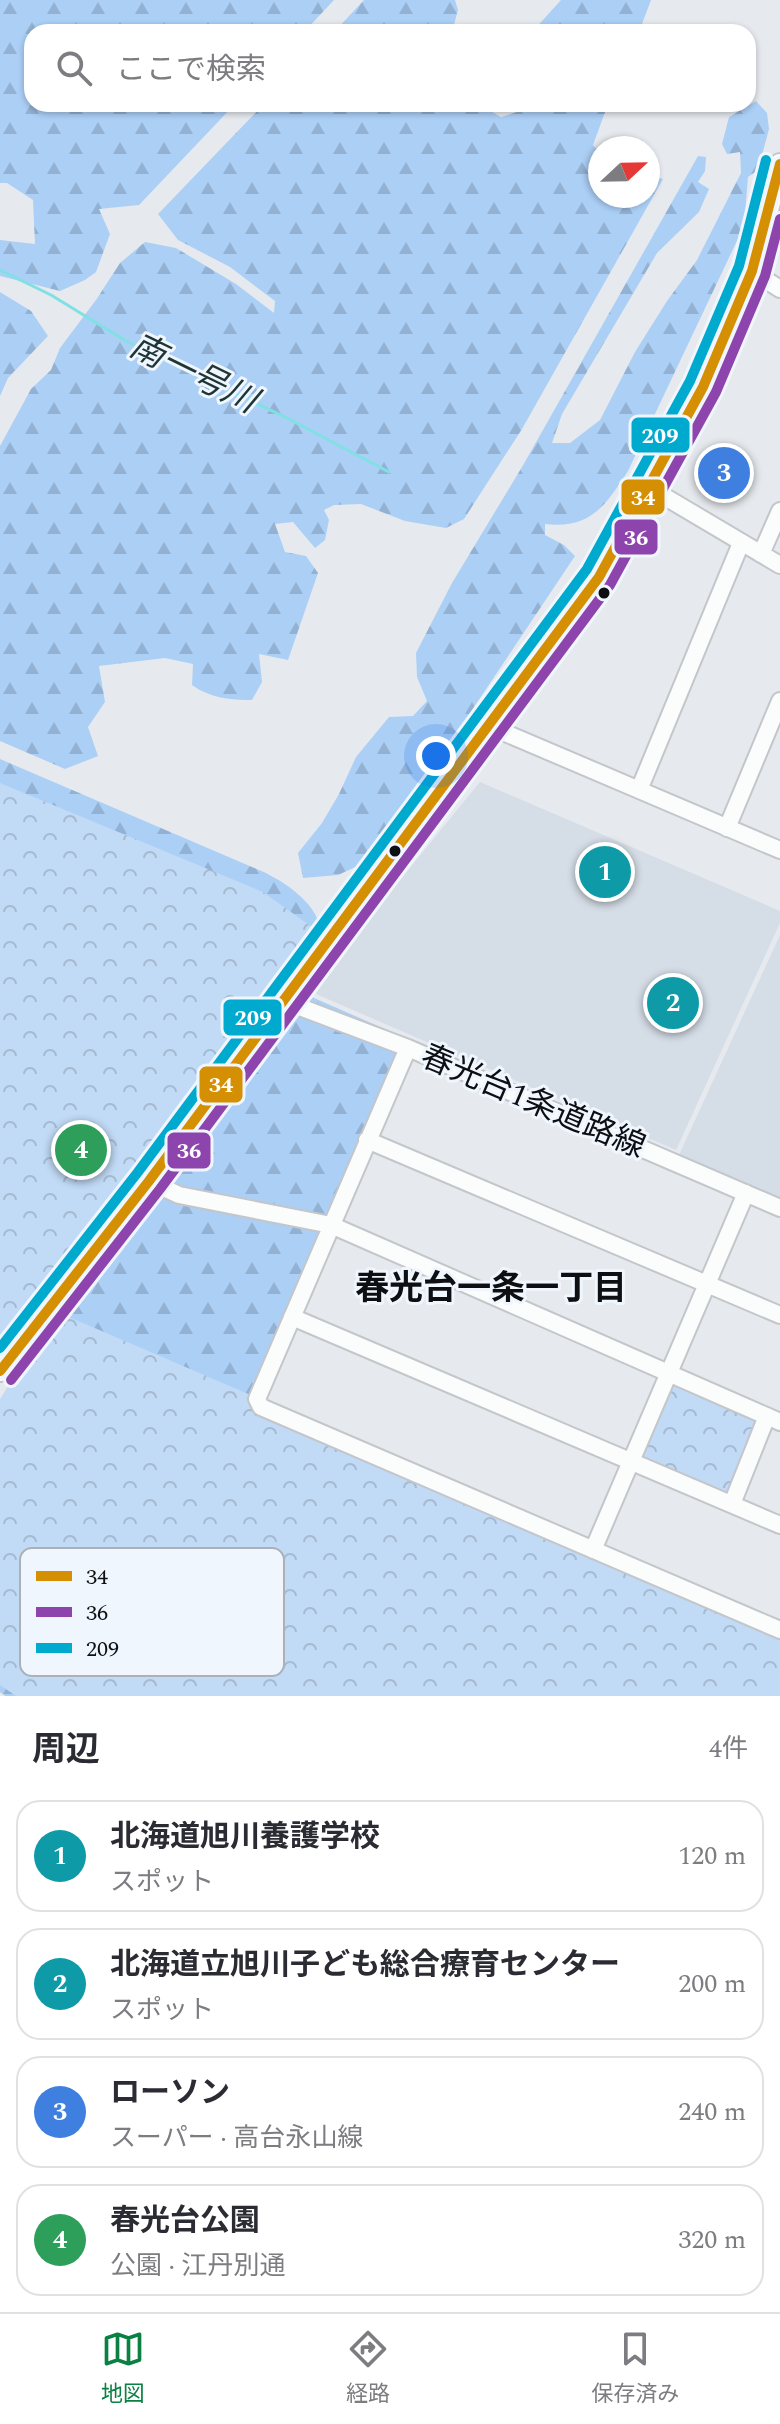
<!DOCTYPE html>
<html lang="ja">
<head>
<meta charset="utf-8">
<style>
  :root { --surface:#fff; --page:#f7f7f7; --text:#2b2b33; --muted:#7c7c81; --line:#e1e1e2; --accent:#0b8043 }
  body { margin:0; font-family:Spectral,"Noto Sans JP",serif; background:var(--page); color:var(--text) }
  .compass { position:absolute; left:588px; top:136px; width:72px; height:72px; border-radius:50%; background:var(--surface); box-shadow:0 2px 6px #0004; rotate:68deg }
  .you { position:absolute; left:436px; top:756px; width:28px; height:28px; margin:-20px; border:6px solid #fff; border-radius:50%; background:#1a73e8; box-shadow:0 0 0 12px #1a73e833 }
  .badge { display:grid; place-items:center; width:52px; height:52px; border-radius:50%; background:var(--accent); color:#fff; font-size:26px; font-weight:700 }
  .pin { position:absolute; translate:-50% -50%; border:4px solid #fff; box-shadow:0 2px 8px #0006 }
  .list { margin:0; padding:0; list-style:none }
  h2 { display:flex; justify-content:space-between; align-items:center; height:104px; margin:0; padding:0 32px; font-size:34px }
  h2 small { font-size:26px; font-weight:400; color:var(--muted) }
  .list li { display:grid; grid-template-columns:52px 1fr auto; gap:24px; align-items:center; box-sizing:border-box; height:112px; margin:0 16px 16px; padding:0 16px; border:2px solid var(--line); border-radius:24px }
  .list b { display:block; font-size:30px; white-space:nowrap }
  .list p { margin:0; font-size:26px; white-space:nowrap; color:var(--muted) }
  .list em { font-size:26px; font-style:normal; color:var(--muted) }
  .icon { flex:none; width:44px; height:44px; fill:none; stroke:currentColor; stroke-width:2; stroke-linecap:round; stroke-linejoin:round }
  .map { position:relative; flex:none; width:780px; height:1696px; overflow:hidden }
  .search { position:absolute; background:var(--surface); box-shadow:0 2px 6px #0004; left:24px; right:24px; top:24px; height:88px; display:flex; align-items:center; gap:20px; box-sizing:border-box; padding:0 28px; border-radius:24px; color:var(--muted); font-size:30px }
  .sheet { height:616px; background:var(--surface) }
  nav { display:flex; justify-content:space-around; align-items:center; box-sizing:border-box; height:112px; border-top:2px solid var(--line); background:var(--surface); font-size:22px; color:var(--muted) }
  nav a { display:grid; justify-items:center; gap:4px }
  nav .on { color:var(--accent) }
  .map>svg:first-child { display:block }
  .built { fill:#d5dde7 }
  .forest { fill:url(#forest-firs) }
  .park { fill:url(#park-crowns) }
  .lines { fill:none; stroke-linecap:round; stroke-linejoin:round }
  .stream { stroke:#81e0e4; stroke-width:3 }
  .minor-casing { stroke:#c3c6ca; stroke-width:20 }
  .major-casing { stroke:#c3c6ca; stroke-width:24 }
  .minor { stroke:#fbfcfc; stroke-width:16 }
  .major { stroke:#fbfcfc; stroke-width:20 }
  .bus-1-casing { stroke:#f0f6fe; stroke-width:16 }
  .bus-2-casing { stroke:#f0f6fe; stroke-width:16 }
  .bus-3-casing { stroke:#f0f6fe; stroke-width:16 }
  .bus-1 { stroke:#d48f03; stroke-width:10 }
  .bus-2 { stroke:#8e44ad; stroke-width:10 }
  .bus-3 { stroke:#00a9ce; stroke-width:10 }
  .bus-dot { fill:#0d0f12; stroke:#f0f6fe; stroke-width:3 }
  .labels { text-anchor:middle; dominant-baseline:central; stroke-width:6; stroke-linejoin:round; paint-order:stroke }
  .street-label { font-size:32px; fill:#0d0f12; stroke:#f0f6fe }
  .water-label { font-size:34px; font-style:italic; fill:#1e3536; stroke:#f0f6fe }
  .neighbourhood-label { font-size:34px; font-weight:bold; fill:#0d0f12; stroke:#f0f6fe }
  .key { fill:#f0f6fe; stroke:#acb1b7; stroke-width:2 }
  .key-label { font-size:22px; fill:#0d0f12 }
  .line-badge { stroke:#f0f6fe; stroke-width:3 }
  .badge-label { font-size:22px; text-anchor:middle; font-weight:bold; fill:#fff }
</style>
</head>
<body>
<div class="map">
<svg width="780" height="1696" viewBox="0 0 780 1696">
  <defs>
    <pattern id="forest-firs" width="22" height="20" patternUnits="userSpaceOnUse" patternTransform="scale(2)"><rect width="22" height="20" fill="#accff6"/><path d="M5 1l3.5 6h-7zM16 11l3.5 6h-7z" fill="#93b1d2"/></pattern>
    <pattern id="park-crowns" width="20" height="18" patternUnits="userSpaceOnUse" patternTransform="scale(2)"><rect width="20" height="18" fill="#c1daf5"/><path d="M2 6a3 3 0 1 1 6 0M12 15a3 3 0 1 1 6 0" fill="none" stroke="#a5bad1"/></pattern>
  </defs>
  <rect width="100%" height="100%" fill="#e6eaee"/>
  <path class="built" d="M 480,782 L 780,911 L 780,923 L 676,1150 L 309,991 Z
    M 780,935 L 780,1197 L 679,1155 Z"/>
  <path class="forest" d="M 0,0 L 334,0 L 304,32 L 32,32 L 32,104 L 235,104 L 139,205 L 99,209 L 110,234 L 96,272 L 85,280 L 60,291 L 0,276 L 0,240 L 35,244 L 33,200 L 7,183 L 0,183 Z
    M 364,0 L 455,0 L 458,10 L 452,32 L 334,32 Z
    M 561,0 L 651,0 L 639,32 L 532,32 Z
    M 756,101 L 767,113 L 769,129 L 758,170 L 748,177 L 744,226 L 628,471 C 605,506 591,529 545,524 L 545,535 L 564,545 L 575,556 L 408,806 L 364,863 L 338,875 L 303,878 L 298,853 L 322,823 L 339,794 L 356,757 L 389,717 L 413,716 L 427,701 L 417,677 L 416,653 L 452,583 L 522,467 L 698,156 L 706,157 L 705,171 L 698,182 L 709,189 L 699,212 L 657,253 L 562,414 L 552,443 L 570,443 L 600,420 L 635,352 L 667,301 L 697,260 L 741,173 L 740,152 L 727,154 L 722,144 L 729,117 Z
    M 264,104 L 478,104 L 501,117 L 543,104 L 608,104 L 593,145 L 600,153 L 600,196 L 648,196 L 648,186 L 655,177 L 663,179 L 522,429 L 464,519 L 446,528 L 405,521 L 361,504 L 334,505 L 324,510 L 329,520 L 325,540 L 315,548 L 293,522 L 275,524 L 285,552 L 306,556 L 318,573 L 288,660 L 259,654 L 262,682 L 252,700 C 230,700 210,698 192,685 L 193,664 L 165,658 L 99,666 L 105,702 L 88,727 L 98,756 L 65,769 L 0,741 L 0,446 L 31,389 L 51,370 L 60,348 L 96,300 L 120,263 L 145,242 L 176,248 L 236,284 L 274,313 L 275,301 L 230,267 L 178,240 L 158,214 Z
    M 0,292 L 31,311 L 48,336 L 8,378 L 0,396 Z
    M 0,759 L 266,873 C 287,884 312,901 319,923 L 313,933 L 0,804 Z
    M 298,991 L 410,1040 L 248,1408 L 780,1658 L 780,1696 L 5,1696 L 0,1692 L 0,1401 Z"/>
  <path class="park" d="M 0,783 L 263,892 L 326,937 L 0,1363 Z
    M 55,1311 L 780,1622 L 780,1696 L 16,1696 L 0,1685 L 0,1399 Z
    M 667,1375 L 767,1416 L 732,1504 L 631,1461 Z"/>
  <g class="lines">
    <path class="stream" d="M 0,270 L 51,295 L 126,341 L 287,418 L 389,472"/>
    <g class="minor-casing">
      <path id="minor" d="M 752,271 L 780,289
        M 650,488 L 780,565
        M 761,554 L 780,511
        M 489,726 L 780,850
        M 639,790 L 741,543
        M 727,828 L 780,701
        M 284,1001 L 408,1048 L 780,1208
        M 408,1048 L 257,1399 L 261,1407 L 780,1630
        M 367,1140 L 780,1315
        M 149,1181 L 179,1195 L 331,1225 L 780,1422
        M 292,1317 L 780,1525
        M 732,1504 L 767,1416
        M 593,1550 L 746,1193"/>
    </g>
    <g class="major-casing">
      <path id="major" d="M 0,1371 L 149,1181 L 599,577 L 703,387 L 752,271 L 780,164"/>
    </g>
    <use href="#minor" class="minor"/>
    <use href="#major" class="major"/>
    <g class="bus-1-casing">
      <path id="bus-1" d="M 0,1371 L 149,1181 L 599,577 L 703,387 L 752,271 L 780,164"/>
    </g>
    <g class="bus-2-casing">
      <path id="bus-2" d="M 11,1380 L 160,1189 L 610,585 L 716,392 L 765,276 L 780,219"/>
    </g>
    <g class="bus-3-casing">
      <path id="bus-3" d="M 0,1348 L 138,1172 L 587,569 L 690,381 L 739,266 L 766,160"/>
    </g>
    <use href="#bus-1" class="bus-1"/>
    <use href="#bus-2" class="bus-2"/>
    <use href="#bus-3" class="bus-3"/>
  </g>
  <g class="bus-dot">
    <circle cx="604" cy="593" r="7"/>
    <circle cx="395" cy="851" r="7"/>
  </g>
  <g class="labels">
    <g class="street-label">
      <text transform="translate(533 1102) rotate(23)">春光台1条道路線</text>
    </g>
    <g class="water-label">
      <text transform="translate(193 374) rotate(26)">南一号川</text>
    </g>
    <g class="neighbourhood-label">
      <text x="491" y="1289">春光台一条一丁目</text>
    </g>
  </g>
  <rect x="20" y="1548" width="264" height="128" rx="12" class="key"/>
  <rect x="36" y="1571" width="36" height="10" fill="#d48f03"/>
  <rect x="36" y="1607" width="36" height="10" fill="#8e44ad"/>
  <rect x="36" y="1643" width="36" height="10" fill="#00a9ce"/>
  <g class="key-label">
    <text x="86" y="1584">34</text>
    <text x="86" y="1620">36</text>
    <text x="86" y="1656">209</text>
  </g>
  <g class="line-badge">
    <rect x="630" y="416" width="61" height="38" rx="8" fill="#00a9ce"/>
    <rect x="620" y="478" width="46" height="38" rx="8" fill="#d48f03"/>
    <rect x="613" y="518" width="46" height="38" rx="8" fill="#8e44ad"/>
    <rect x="222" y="998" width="61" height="39" rx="8" fill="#00a9ce"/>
    <rect x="198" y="1065" width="46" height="39" rx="8" fill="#d48f03"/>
    <rect x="166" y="1131" width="46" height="39" rx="8" fill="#8e44ad"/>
  </g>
  <g class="badge-label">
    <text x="660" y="443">209</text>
    <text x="643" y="505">34</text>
    <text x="636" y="545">36</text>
    <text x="253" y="1025">209</text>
    <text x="221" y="1092">34</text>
    <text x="189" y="1158">36</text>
  </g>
</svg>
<svg class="compass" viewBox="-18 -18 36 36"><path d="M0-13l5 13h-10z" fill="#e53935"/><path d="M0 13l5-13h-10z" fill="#7c7c81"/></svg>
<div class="you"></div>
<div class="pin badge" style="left:605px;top:872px;background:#0f9aa8">1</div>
<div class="pin badge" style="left:673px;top:1003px;background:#0f9aa8">2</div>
<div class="pin badge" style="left:724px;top:473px;background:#3f7fe0">3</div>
<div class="pin badge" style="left:81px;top:1150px;background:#2e9e5b">4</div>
<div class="search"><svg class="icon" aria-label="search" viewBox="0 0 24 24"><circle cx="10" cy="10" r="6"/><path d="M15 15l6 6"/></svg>ここで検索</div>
</div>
<section class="sheet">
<h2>周辺<small>4件</small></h2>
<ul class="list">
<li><span class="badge" style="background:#0f9aa8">1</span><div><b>北海道旭川養護学校</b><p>スポット</p></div><em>120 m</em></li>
<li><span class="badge" style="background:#0f9aa8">2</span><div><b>北海道立旭川子ども総合療育センター</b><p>スポット</p></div><em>200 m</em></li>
<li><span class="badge" style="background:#3f7fe0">3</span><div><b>ローソン</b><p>スーパー · 高台永山線</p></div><em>240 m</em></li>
<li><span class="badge" style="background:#2e9e5b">4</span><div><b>春光台公園</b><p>公園 · 江丹別通</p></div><em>320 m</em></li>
</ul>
</section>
<nav>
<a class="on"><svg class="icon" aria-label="map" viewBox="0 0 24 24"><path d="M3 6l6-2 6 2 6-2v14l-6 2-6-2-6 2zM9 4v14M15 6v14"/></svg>地図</a>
<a><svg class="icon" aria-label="directions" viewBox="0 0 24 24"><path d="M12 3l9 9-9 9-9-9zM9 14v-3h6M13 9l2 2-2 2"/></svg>経路</a>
<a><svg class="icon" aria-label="saved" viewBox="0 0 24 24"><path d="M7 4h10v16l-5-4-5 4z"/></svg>保存済み</a>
</nav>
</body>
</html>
